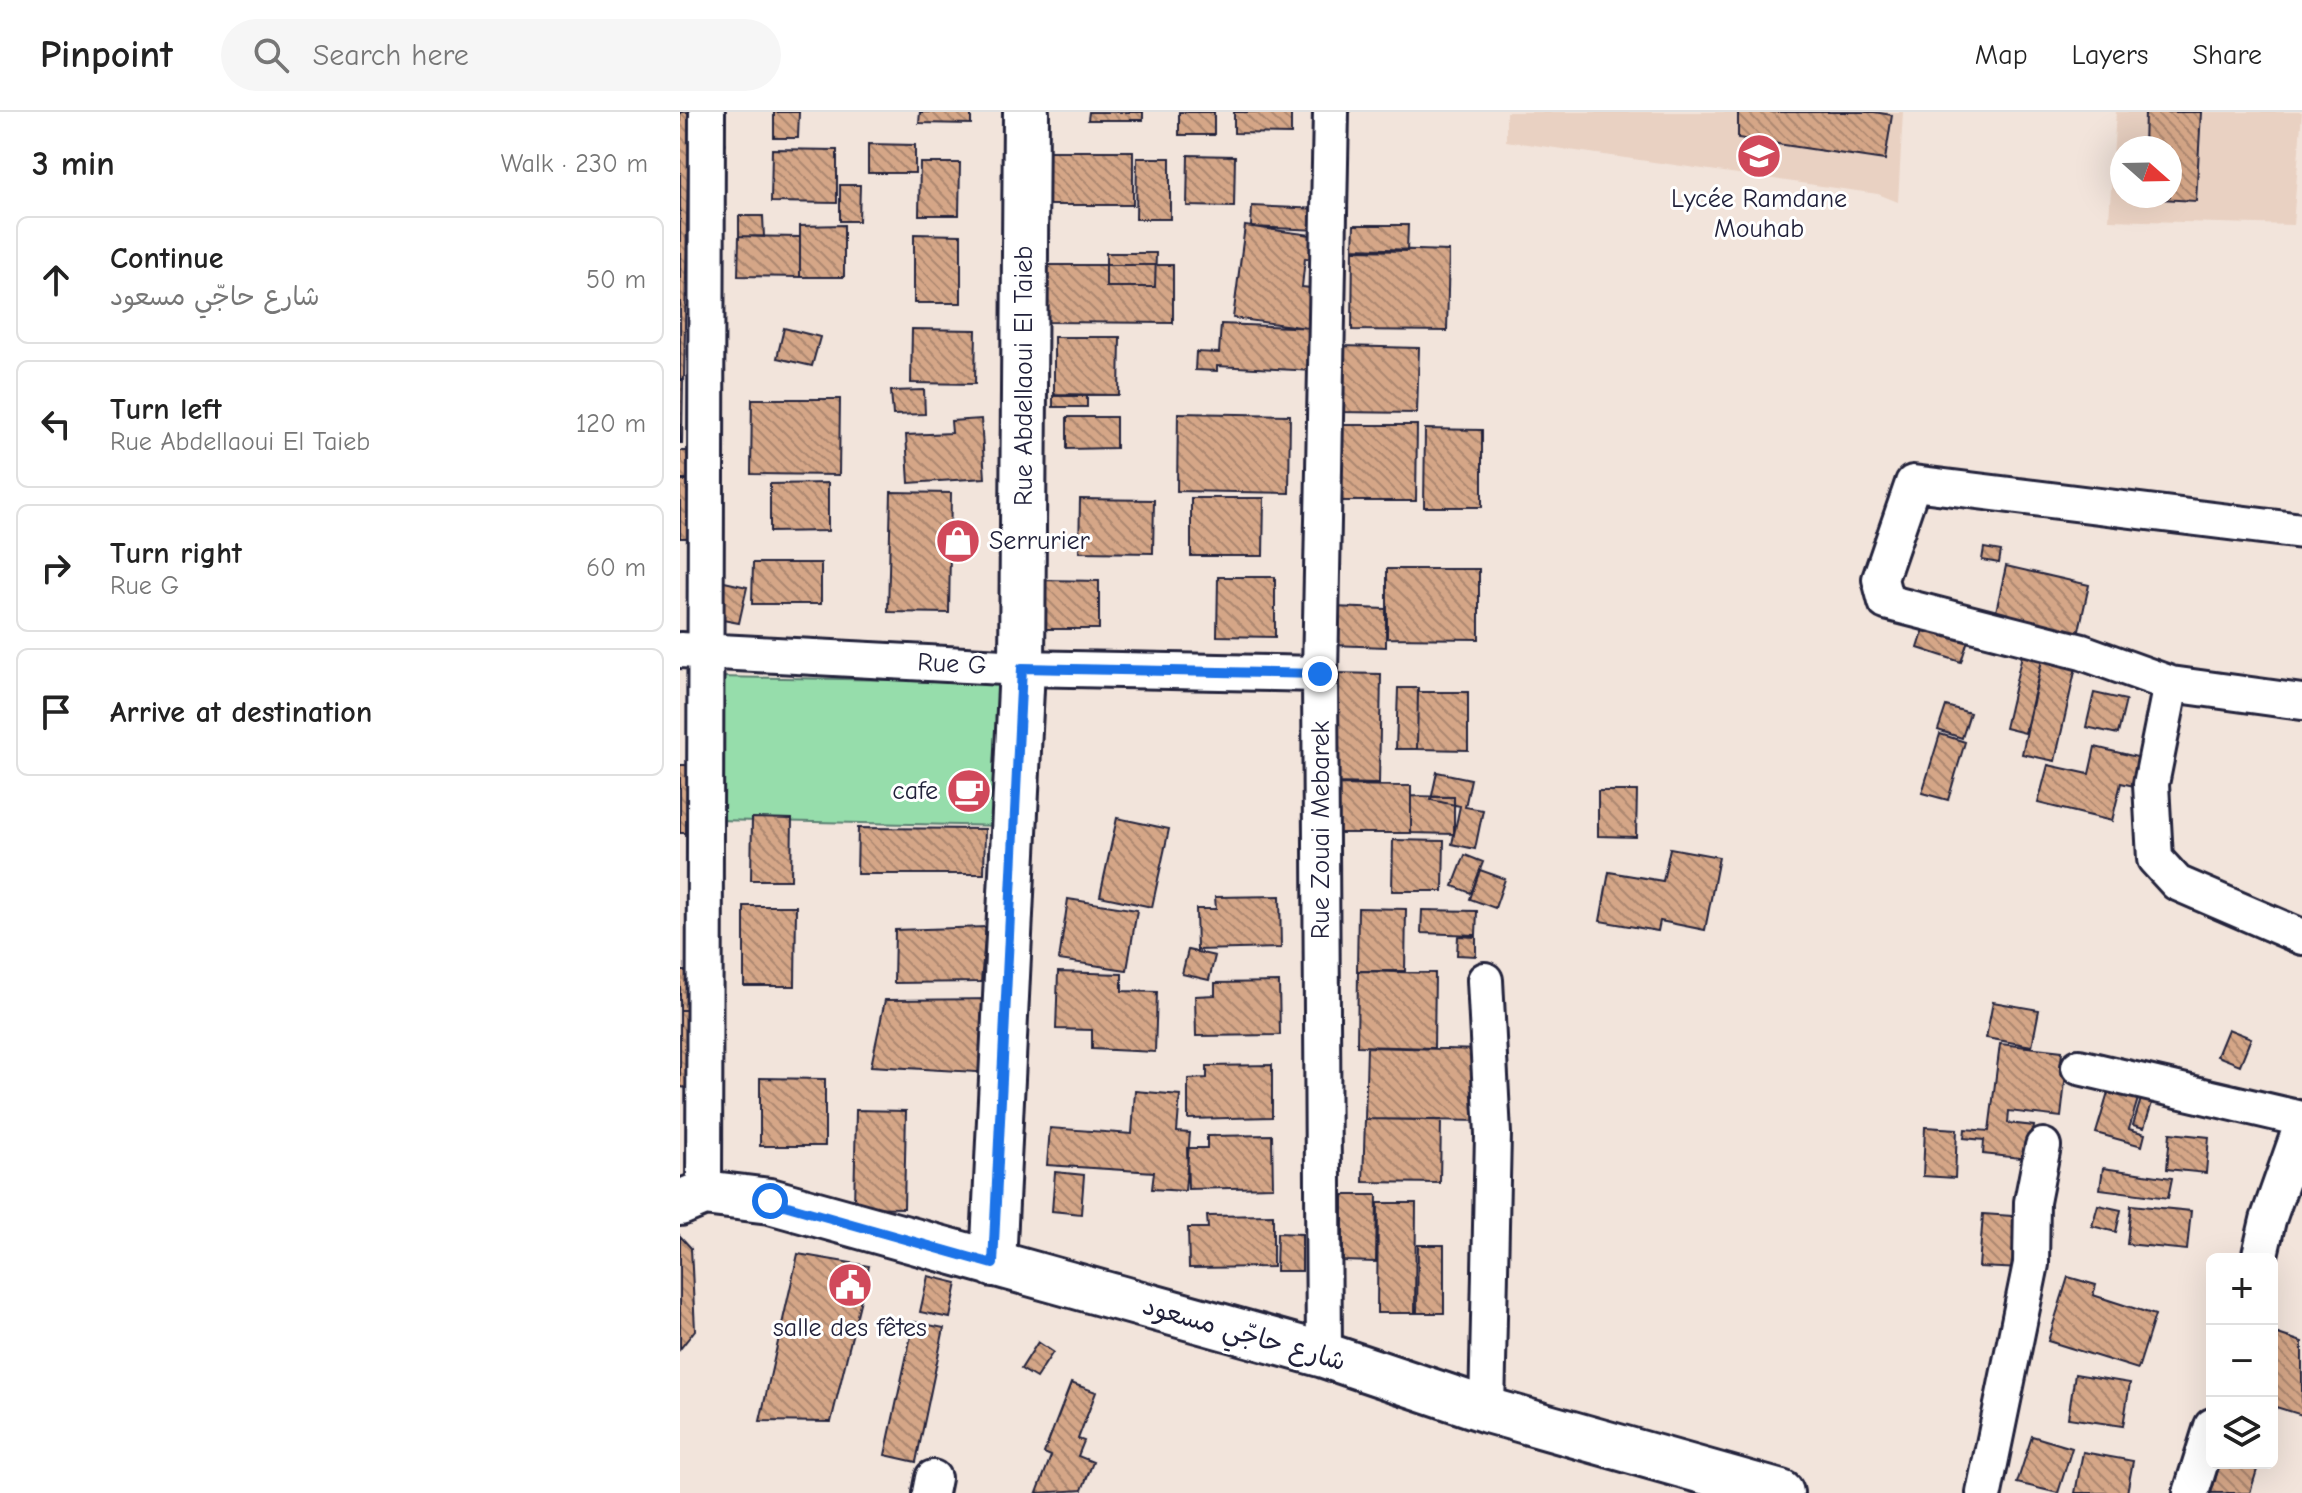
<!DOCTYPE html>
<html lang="en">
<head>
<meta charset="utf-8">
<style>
  :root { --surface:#fff; --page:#f6f6f6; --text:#222; --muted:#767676; --line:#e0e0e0 }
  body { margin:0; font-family:"Comic Neue","Playpen Sans Arabic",sans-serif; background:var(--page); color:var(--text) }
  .controls { position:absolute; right:24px; bottom:24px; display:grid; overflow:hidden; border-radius:12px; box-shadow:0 8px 32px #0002 }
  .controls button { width:72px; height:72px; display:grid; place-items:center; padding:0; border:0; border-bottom:2px solid var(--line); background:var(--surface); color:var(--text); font:40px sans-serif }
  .compass { position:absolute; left:1430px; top:24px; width:72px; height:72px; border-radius:50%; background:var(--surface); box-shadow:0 8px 32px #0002; rotate:110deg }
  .stop { position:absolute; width:24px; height:24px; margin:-18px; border:6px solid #1a73e8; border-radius:50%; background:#fff }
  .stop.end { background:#1a73e8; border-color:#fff; box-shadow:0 2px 8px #0008 }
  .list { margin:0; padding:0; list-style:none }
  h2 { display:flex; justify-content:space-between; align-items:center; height:104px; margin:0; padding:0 32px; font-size:34px }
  h2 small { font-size:26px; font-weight:400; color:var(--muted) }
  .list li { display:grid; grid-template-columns:52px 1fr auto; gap:24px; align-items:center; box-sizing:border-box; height:128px; margin:0 16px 16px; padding:0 16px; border:2px solid var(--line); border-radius:12px }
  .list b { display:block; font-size:30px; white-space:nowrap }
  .list p { margin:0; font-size:26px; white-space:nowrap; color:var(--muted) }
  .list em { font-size:26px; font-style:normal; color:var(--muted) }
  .icon { flex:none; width:44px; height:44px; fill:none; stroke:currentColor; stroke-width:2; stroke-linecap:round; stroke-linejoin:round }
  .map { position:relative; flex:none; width:1622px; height:1381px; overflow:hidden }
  header { display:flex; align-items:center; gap:48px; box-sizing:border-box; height:112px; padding:0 40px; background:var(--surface); border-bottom:2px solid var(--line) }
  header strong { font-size:38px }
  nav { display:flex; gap:44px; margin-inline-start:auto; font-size:28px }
  .search { width:560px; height:72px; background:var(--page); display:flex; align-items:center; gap:20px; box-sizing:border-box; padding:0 28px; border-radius:44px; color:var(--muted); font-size:30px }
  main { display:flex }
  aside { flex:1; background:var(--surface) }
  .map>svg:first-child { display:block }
  .built { fill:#e9d1c2; fill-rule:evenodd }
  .park { fill:#96ddab; stroke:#5c8073; stroke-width:2 }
  .building { fill:url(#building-back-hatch); stroke:#22223b; stroke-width:2 }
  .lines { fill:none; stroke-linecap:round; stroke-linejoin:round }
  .street-casing { stroke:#22223b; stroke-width:40 }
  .secondary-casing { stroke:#22223b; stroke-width:50 }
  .street { stroke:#fff; stroke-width:34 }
  .secondary { stroke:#fff; stroke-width:44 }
  .route { stroke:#1a73e8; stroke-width:10 }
  .labels { text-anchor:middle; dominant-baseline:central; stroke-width:6; stroke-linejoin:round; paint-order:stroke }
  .poi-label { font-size:26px; fill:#22223b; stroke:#fff }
  .street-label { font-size:26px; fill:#22223b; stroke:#fff }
</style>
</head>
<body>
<header>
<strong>Pinpoint</strong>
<div class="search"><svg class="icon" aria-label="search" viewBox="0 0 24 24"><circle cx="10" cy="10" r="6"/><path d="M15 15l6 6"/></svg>Search here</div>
<nav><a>Map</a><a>Layers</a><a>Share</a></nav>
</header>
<main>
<aside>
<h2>3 min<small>Walk · 230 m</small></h2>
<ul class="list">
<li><svg class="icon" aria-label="ahead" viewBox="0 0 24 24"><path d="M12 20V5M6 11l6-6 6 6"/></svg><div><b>Continue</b><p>شارع حاجّي مسعود</p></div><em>50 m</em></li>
<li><svg class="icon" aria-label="left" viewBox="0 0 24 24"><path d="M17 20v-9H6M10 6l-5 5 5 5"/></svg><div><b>Turn left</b><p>Rue Abdellaoui El Taieb</p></div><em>120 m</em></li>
<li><svg class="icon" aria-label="right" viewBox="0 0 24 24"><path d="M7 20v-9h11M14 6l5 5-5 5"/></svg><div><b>Turn right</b><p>Rue G</p></div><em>60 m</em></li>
<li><svg class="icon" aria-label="arrive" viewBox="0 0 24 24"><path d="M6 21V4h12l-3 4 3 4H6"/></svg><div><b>Arrive at destination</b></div></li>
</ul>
</aside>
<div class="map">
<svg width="1622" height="1381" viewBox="0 0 1622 1381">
  <defs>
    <pattern id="building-back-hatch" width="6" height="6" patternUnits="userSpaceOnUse" patternTransform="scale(2)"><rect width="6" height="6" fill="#d5a687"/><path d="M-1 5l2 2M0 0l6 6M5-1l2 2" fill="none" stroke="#ac8770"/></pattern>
  </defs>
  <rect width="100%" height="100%" fill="#f2e4db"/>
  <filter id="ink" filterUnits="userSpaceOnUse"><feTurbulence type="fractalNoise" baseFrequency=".0125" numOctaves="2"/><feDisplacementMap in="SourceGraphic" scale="16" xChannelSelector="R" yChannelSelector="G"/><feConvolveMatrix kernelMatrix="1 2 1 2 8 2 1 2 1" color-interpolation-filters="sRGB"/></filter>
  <g filter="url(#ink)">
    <path class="built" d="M 826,0 L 1223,0 L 1218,90 L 1198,82 L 826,29 Z
      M 1436,0 L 1622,0 L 1613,113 L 1429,108 ZM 1442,36 L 1490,36 L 1490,84 L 1442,84 Z"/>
    <path class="park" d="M 37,565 L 336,570 L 327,714 L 34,708 Z"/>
    <path class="building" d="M 0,0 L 9,0 L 4,268 L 0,267 Z
      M 94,0 L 119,0 L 118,26 L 94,26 Z
      M 240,0 L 291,0 L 291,12 L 239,11 Z
      M 409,0 L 463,0 L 463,8 L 408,8 Z
      M 499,0 L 534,0 L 534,23 L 499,23 Z
      M 554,0 L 611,0 L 611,22 L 554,21 Z
      M 1058,0 L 1194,0 L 1212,3 L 1205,48 L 1058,26 Z
      M 1465,0 L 1521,0 L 1516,89 L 1461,86 L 1490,84 L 1490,36 L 1464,36 Z
      M 188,32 L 235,33 L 235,61 L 188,61 Z
      M 92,37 L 157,38 L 157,91 L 91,90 Z
      M 368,39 L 453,39 L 453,93 L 368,93 Z
      M 508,43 L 555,44 L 554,95 L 507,94 Z
      M 457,46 L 490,46 L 490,107 L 456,107 Z
      M 240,51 L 280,51 L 279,103 L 239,103 Z
      M 160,73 L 180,73 L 179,109 L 160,109 Z
      M 572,94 L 641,97 L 639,118 L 571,115 Z
      M 59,104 L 83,104 L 84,125 L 59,124 Z
      M 164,113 L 164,165 L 120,165 L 120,114 Z
      M 674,113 L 728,113 L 727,139 L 673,138 Z
      M 565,114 L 639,124 L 636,147 L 625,146 L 622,175 L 640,177 L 635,217 L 553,206 Z
      M 234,122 L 281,123 L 281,191 L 234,191 Z
      M 59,124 L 120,125 L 120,165 L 58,164 Z
      M 673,136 L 769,139 L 767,219 L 672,218 Z
      M 426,141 L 476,141 L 475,175 L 426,175 Z
      M 367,153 L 493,153 L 493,211 L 367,210 Z
      M 541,212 L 636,216 L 634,259 L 537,254 L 537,259 L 515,258 L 516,240 L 539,241 Z
      M 104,216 L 140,225 L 132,254 L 97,246 Z
      M 232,217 L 296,218 L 295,272 L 231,271 Z
      M 374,225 L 440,225 L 439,283 L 374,282 Z
      M 662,234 L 739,236 L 737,301 L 660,300 Z
      M 0,267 L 3,267 L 2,331 L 0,331 Z
      M 244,278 L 245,302 L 213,303 L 211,279 Z
      M 373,284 L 407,284 L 407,295 L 373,295 Z
      M 72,287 L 160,287 L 159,363 L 71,362 Z
      M 498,301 L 610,303 L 609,381 L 497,379 Z
      M 387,305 L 436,305 L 436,336 L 387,337 Z
      M 301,307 L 305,366 L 229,371 L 226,323 L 272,321 L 271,309 Z
      M 654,313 L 737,313 L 736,389 L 653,389 Z
      M 745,317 L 802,318 L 802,395 L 744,395 Z
      M 0,339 L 16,339 L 15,367 L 0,367 Z
      M 0,369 L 15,369 L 14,426 L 0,426 Z
      M 148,371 L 148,419 L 90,420 L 90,372 Z
      M 211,380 L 271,381 L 269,501 L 208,500 Z
      M 511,386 L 584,386 L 583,444 L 511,444 Z
      M 400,387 L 474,388 L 473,441 L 399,440 Z
      M 1304,436 L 1321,439 L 1319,451 L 1302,448 Z
      M 73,451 L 141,451 L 141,492 L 72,492 Z
      M 1326,454 L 1409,473 L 1398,523 L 1315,504 Z
      M 707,457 L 799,457 L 799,527 L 707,526 Z
      M 538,465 L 595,465 L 595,525 L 537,524 Z
      M 365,468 L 419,469 L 419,517 L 365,517 Z
      M 40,469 L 67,475 L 59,511 L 32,506 Z
      M 653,495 L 706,497 L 706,535 L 652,533 Z
      M 1246,511 L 1289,525 L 1281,550 L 1238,536 Z
      M 1342,543 L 1362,548 L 1345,621 L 1325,616 Z
      M 1362,548 L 1396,555 L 1375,649 L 1342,642 Z
      M 655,561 L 701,562 L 699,672 L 652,671 Z
      M 718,576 L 738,576 L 737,637 L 716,637 Z
      M 738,580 L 788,580 L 788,638 L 737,637 Z
      M 1414,581 L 1446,588 L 1438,622 L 1406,615 Z
      M 1266,594 L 1290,601 L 1282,626 L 1258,618 Z
      M 1260,622 L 1285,630 L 1268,688 L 1242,681 Z
      M 1415,635 L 1461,646 L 1454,674 L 1441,671 L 1432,709 L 1358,691 L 1368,653 L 1409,662 Z
      M 0,653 L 15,653 L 16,721 L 0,721 Z
      M 757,660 L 791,667 L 785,695 L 803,698 L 795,737 L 772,732 L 780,694 L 751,688 Z
      M 655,673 L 731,674 L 731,721 L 654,721 Z
      M 918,679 L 957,679 L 956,725 L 918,724 Z
      M 731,684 L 774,685 L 774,722 L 731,721 Z
      M 72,706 L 112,707 L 111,768 L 71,768 Z
      M 437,706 L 489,717 L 472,795 L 420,784 Z
      M 178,716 L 305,717 L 304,762 L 177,762 Z
      M 713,728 L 764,729 L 763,779 L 712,779 Z
      M 990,736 L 1039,745 L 1025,818 L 980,809 L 978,819 L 920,809 L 929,760 L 983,769 Z
      M 785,743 L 803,750 L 791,781 L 773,774 Z
      M 800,758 L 825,767 L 815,796 L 790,787 Z
      M 600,784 L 601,836 L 517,838 L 516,797 L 536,797 L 535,785 Z
      M 388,787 L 457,798 L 447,858 L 379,848 Z
      M 64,794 L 116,794 L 115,874 L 64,874 Z
      M 678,796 L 726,797 L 725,859 L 677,859 Z
      M 742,798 L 797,799 L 796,823 L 741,821 Z
      M 306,815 L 301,870 L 214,871 L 215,818 Z
      M 778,824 L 796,825 L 796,844 L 777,843 Z
      M 508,838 L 535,844 L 529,868 L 502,862 Z
      M 0,859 L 7,859 L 7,898 L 0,898 Z
      M 678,859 L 755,861 L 754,936 L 677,934 Z
      M 378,860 L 442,862 L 442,879 L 477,880 L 475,940 L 412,937 L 412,918 L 376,917 Z
      M 599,870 L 600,923 L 516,924 L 515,884 L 535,883 L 535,871 Z
      M 318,887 L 314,961 L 191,954 L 205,888 Z
      M 1313,890 L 1359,898 L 1352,934 L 1306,926 Z
      M 0,898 L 7,898 L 7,976 L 0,975 Z
      M 1548,917 L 1571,926 L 1560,953 L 1537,944 Z
      M 1320,932 L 1382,939 L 1380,960 L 1386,961 L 1381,1005 L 1329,999 L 1328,1011 L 1354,1014 L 1350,1047 L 1303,1042 L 1304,1028 L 1284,1026 L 1285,1017 L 1309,1019 Z
      M 687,935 L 803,938 L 801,1009 L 685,1007 Z
      M 592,953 L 592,1005 L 508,1007 L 508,967 L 527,966 L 527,954 Z
      M 80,966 L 145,967 L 145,1034 L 80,1034 Z
      M 1431,971 L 1460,980 L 1449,1017 L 1465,1022 L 1462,1034 L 1416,1021 Z
      M 455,979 L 500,983 L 497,1020 L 510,1021 L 505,1079 L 472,1077 L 474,1060 L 367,1053 L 370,1016 L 452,1022 Z
      M 1461,987 L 1472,991 L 1464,1016 L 1453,1013 Z
      M 176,998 L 226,999 L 224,1096 L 174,1095 Z
      M 685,1007 L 761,1008 L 760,1071 L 683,1070 Z
      M 1245,1015 L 1277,1017 L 1275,1066 L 1243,1064 Z
      M 1490,1021 L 1529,1025 L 1526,1061 L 1487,1057 Z
      M 592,1023 L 593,1075 L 508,1077 L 507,1036 L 527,1036 L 527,1024 Z
      M 1423,1056 L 1492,1066 L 1488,1086 L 1420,1077 Z
      M 375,1060 L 404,1063 L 401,1102 L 372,1099 Z
      M 663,1083 L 697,1083 L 696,1150 L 663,1149 Z
      M 698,1091 L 736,1091 L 735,1201 L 697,1201 Z
      M 1418,1093 L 1441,1098 L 1436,1120 L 1412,1114 Z
      M 1451,1093 L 1511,1099 L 1507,1138 L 1447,1132 Z
      M 1303,1102 L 1347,1105 L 1343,1157 L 1299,1155 Z
      M 593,1103 L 593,1155 L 509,1156 L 508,1116 L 528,1116 L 527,1104 Z
      M 597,1121 L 622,1122 L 622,1159 L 596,1159 Z
      M 0,1124 L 11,1136 L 15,1218 L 0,1237 Z
      M 738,1133 L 764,1133 L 764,1201 L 737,1201 Z
      M 118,1142 L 189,1154 L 151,1310 L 80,1309 Z
      M 248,1164 L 277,1171 L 270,1206 L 240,1200 Z
      M 1388,1165 L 1416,1173 L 1413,1183 L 1475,1203 L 1458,1257 L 1368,1229 Z
      M 234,1210 L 264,1216 L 236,1350 L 205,1343 Z
      M 1592,1220 L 1622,1230 L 1622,1303 L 1596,1295 L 1592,1308 Z
      M 358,1230 L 373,1240 L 356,1266 L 341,1257 Z
      M 1395,1262 L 1450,1271 L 1443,1314 L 1388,1306 Z
      M 391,1271 L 416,1280 L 398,1327 L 404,1329 L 398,1344 L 413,1350 L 402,1378 L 357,1381 L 371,1344 L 364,1341 Z
      M 1352,1324 L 1392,1336 L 1378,1381 L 1337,1371 Z
      M 1403,1340 L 1453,1349 L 1447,1381 L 1395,1381 Z
      M 1540,1351 L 1579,1351 L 1570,1381 L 1531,1381 Z"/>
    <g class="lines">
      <g class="street-casing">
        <path id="street" d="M 0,538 L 342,556 L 640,562
          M 1491,572 L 1402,540 L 1206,490 L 1200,467 L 1233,371 L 1622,419
          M 1622,590 L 1491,572 L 1471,672 L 1475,747 L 1497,771 L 1622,825
          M 805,868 L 813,1022 L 807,1298
          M 1399,955 L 1622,1007
          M 24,1081 L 27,0
          M 1579,1147 L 1588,1108 L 1622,1012
          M 644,1243 L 640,562 L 651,0
          M 250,1381 L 253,1366
          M 1304,1381 L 1351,1152 L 1352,1090 L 1363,1034
          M 1511,1381 L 1532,1314"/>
      </g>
      <g class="secondary-casing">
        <path id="secondary" d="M 0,1091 L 24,1081 L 90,1089 L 644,1243 L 807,1298 L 1101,1381
          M 313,1152 L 342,556 L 346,0"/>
      </g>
      <use href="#street" class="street"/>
      <use href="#secondary" class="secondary"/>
    </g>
  </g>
  <g class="lines" filter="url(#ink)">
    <path class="route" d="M 90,1089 L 313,1152 L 342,556 L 640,562"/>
  </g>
  <defs>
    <g id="school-disc" transform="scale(2.3)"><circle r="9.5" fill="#d1495b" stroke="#fff"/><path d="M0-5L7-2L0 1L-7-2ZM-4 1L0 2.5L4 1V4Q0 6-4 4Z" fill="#fff"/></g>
    <g id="shop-disc" transform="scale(2.3)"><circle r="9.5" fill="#d1495b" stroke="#fff"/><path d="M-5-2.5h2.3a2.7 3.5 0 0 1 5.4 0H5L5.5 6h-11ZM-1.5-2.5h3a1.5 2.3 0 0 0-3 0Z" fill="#fff"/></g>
    <g id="cafe-disc" transform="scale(2.3)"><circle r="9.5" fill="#d1495b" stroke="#fff"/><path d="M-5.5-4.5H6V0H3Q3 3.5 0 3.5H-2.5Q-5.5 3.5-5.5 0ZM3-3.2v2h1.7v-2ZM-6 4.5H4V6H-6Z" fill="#fff"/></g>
    <g id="civic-disc" transform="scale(2.3)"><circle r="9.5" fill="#d1495b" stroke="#fff"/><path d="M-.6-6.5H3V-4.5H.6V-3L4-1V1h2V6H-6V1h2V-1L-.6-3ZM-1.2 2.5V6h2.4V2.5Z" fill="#fff"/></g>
  </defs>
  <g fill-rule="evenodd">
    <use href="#school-disc" x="1079" y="44"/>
    <use href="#shop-disc" x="278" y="429"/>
    <use href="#cafe-disc" x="289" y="679"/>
    <use href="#civic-disc" x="170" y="1173"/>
  </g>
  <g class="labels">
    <g class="poi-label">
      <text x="1079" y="87">Lycée Ramdane<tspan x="1079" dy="30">Mouhab</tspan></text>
      <text x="309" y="429" text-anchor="start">Serrurier</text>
      <text x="258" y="679" text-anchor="end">cafe</text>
      <text x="170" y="1216">salle des fêtes</text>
    </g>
    <g class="street-label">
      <text transform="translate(344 264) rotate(-90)">Rue Abdellaoui El Taieb</text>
      <text transform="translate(272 552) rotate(3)">Rue G</text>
      <text transform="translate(641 718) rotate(-90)">Rue Zouai Mebarek</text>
      <text transform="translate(564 1222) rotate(16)">شارع حاجّي مسعود</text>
    </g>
  </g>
</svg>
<div class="controls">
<button>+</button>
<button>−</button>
<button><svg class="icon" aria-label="layers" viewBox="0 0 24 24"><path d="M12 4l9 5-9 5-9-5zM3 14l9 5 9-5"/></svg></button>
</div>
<svg class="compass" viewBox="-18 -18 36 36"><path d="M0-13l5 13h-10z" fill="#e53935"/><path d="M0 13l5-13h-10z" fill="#767676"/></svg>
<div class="stop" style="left:90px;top:1089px"></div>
<div class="stop end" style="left:640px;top:562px"></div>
</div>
</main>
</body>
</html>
